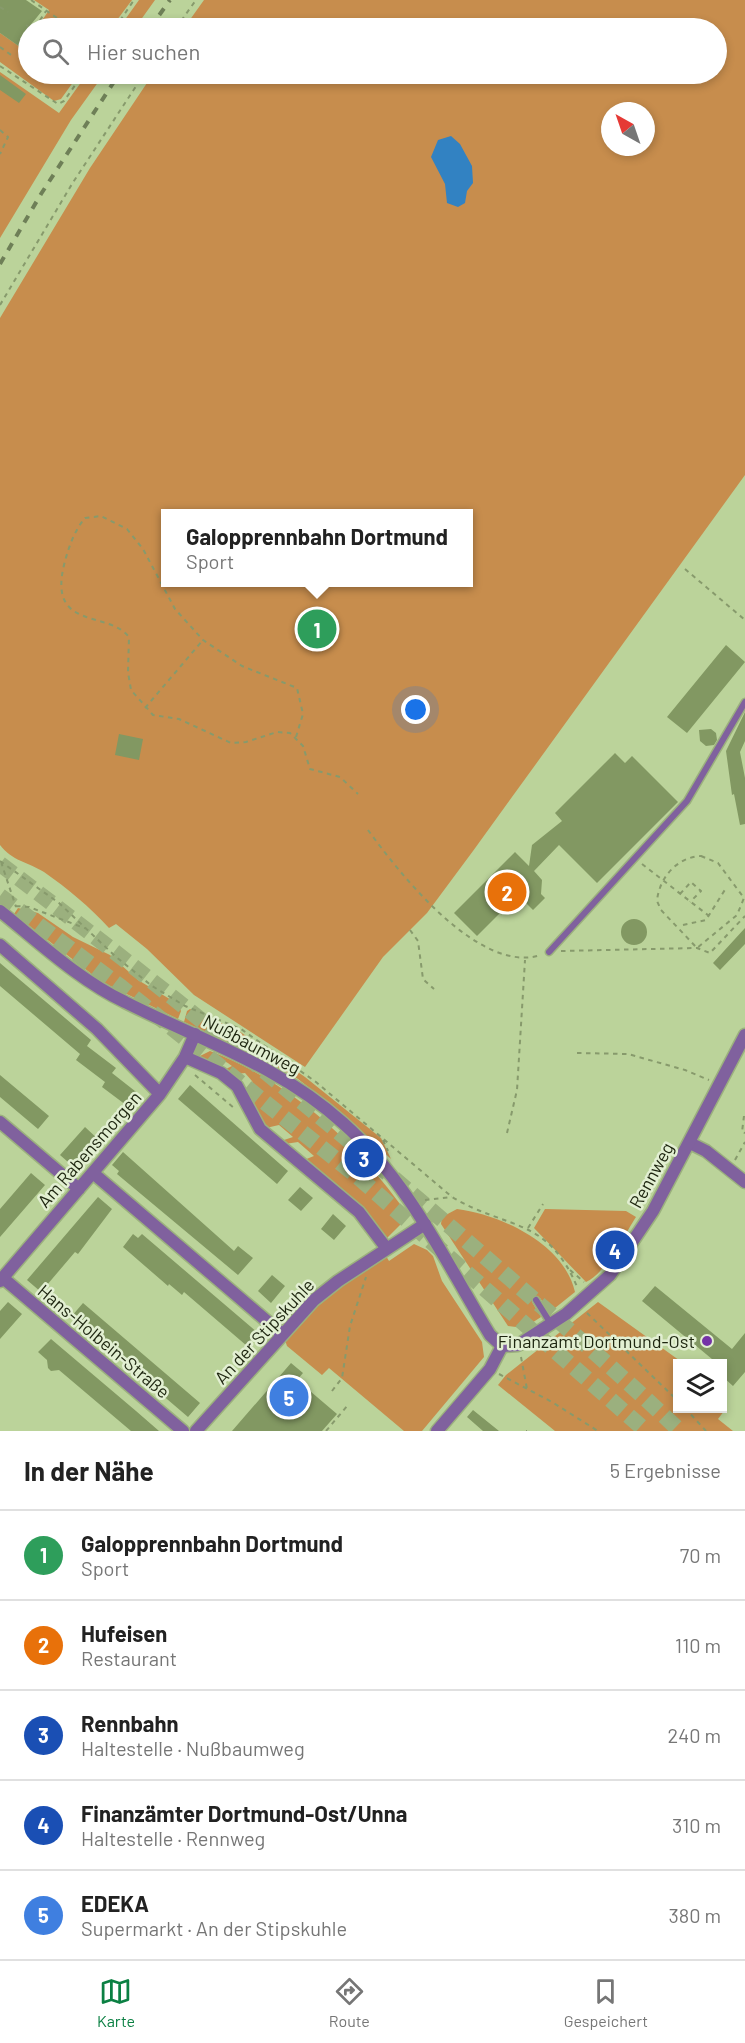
<!DOCTYPE html>
<html lang="de">
<head>
<meta charset="utf-8">
<style>
  :root { --surface:#fff; --page:#f2f2f2; --text:#222; --muted:#767676; --line:#e0e0e0; --accent:#0b8043 }
  body { margin:0; font-family:Barlow,sans-serif; background:var(--page); color:var(--text) }
  .controls { position:absolute; right:18px; bottom:18px; display:grid; overflow:hidden; border-radius:0px; box-shadow:0 3px 9px #0003 }
  .controls button { width:54px; height:54px; display:grid; place-items:center; padding:0; border:0; border-bottom:2px solid var(--line); background:var(--surface); color:var(--text); font:30px sans-serif }
  .compass { position:absolute; left:601px; top:102px; width:54px; height:54px; border-radius:50%; background:var(--surface); box-shadow:0 3px 9px #0003; rotate:320deg }
  .you { position:absolute; left:416px; top:710px; width:21px; height:21px; margin:-15px; border:4px solid #fff; border-radius:50%; background:#1a73e8; box-shadow:0 0 0 9px #1a73e833 }
  .badge { display:grid; place-items:center; width:39px; height:39px; border-radius:50%; background:var(--accent); color:#fff; font-size:20px; font-weight:700 }
  .pin { position:absolute; translate:-50% -50%; border:3px solid #fff; box-shadow:0 2px 6px #0006 }
  .popup { position:absolute; left:161px; top:509px; width:312px; height:78px; box-sizing:border-box; display:grid; place-content:center; border-radius:0px; background:var(--surface); filter:drop-shadow(0 2px 4px #0005); font-size:20px; white-space:nowrap; color:var(--muted) }
  .popup b { font-size:22px; color:var(--text) }
  .popup::after { content:''; position:absolute; left:50%; top:100%; margin-left:-12px; border:12px solid transparent; border-top-color:var(--surface) }
  .list { margin:0; padding:0; list-style:none }
  h2 { display:flex; justify-content:space-between; align-items:center; height:78px; margin:0; padding:0 24px; font-size:26px }
  h2 small { font-size:20px; font-weight:400; color:var(--muted) }
  .list li { display:grid; grid-template-columns:39px 1fr auto; gap:18px; align-items:center; box-sizing:border-box; height:90px; padding:0 24px; border-top:2px solid var(--line) }
  .list b { display:block; font-size:22px; white-space:nowrap }
  .list p { margin:0; font-size:20px; white-space:nowrap; color:var(--muted) }
  .list em { font-size:20px; font-style:normal; color:var(--muted) }
  .icon { flex:none; width:33px; height:33px; fill:none; stroke:currentColor; stroke-width:2; stroke-linecap:round; stroke-linejoin:round }
  .map { position:relative; flex:none; width:745px; height:1431px; overflow:hidden }
  .search { position:absolute; background:var(--surface); box-shadow:0 3px 9px #0003; left:18px; right:18px; top:18px; height:66px; display:flex; align-items:center; gap:15px; box-sizing:border-box; padding:0 21px; border-radius:33px; color:var(--muted); font-size:22px }
  .sheet { height:528px; background:var(--surface) }
  nav { display:flex; justify-content:space-around; align-items:center; box-sizing:border-box; height:84px; border-top:2px solid var(--line); background:var(--surface); font-size:16px; color:var(--muted) }
  nav a { display:grid; justify-items:center; gap:3px }
  nav .on { color:var(--accent) }
  .map>svg:first-child { display:block }
  .green { fill:#c78d4d; fill-rule:evenodd }
  .water { fill:#3282c2 }
  .building { fill:#829862 }
  .lines { fill:none; stroke-linecap:round; stroke-linejoin:round }
  .trunk-tunnel { stroke:#9bb07e; stroke-width:16; stroke-dasharray:16 8; stroke-linecap:butt }
  .service-casing { stroke:#9bb07e; stroke-width:9 }
  .minor-casing { stroke:#9bb07e; stroke-width:15 }
  .tertiary-casing { stroke:#9bb07e; stroke-width:15 }
  .path { stroke:#879a6c; stroke-width:2; stroke-dasharray:4.5 4.5; stroke-linecap:butt }
  .service { stroke:#80619e; stroke-width:6 }
  .minor { stroke:#80619e; stroke-width:12 }
  .tertiary { stroke:#80619e; stroke-width:12 }
  .rail { stroke:#6e7f57; stroke-width:4; stroke-dasharray:8 8; stroke-linecap:butt }
  .poi-dot { fill:#7533a7; stroke:#e2efd2; stroke-width:2 }
  .labels { text-anchor:middle; dominant-baseline:central; stroke-width:5; stroke-linejoin:round; paint-order:stroke }
  .street-label { font-size:18px; fill:#1d250f; stroke:#e2efd2 }
  .poi-label { font-size:18px; fill:#1d250f; stroke:#e2efd2; text-anchor:end }
</style>
</head>
<body>
<div class="map">
<svg width="745" height="1431" viewBox="0 0 745 1431">
  <rect width="100%" height="100%" fill="#bbd39a"/>
  <path class="green" d="M 34,0 L 132,0 L 111,28 L 37,28 L 49,10 Z
    M 139,0 L 155,0 L 135,28 L 119,28 Z
    M 204,0 L 745,0 L 745,475 L 473,851 L 427,913 L 383,957 L 305,1067 L 194,995 L 147,949 L 116,924 L 109,928 C 90,907 67,888 44,872 C 28,862 12,861 0,845 L 0,318 L 90,168 L 153,74 L 716,74 L 716,28 L 184,28 ZM 610,111 L 646,111 L 646,147 L 610,147 ZM 166,514 L 469,514 L 469,582 L 166,582 Z
    M 0,33 L 23,49 L 28,41 L 28,74 L 79,74 L 61,99 L 54,101 L 0,62 Z
    M 0,72 L 59,113 L 87,74 L 104,74 L 71,120 L 0,238 Z
    M 18,908 L 38,913 L 73,937 L 110,955 L 138,980 L 178,1004 L 181,1011 L 178,1019 L 102,982 L 14,914 Z
    M 190,1009 L 239,1031 L 305,1077 L 381,1138 L 391,1159 L 343,1114 L 298,1079 L 257,1055 L 184,1022 L 187,1011 Z
    M 210,1051 C 289,1081 354,1140 403,1208 L 405,1220 L 386,1239 L 304,1160 L 314,1156 L 298,1142 L 285,1144 L 281,1141 L 293,1137 L 279,1125 L 266,1128 L 250,1098 L 258,1094 L 252,1081 L 245,1073 L 229,1075 L 224,1070 L 232,1066 C 222,1058 216,1059 205,1062 L 196,1058 Z
    M 457,1209 C 502,1215 564,1244 575,1292 L 550,1312 L 540,1298 L 532,1302 L 541,1317 L 524,1328 L 508,1326 L 441,1224 L 442,1217 Z
    M 545,1209 L 626,1211 L 636,1217 C 625,1234 605,1274 586,1282 L 534,1228 Z
    M 414,1244 L 427,1250 L 433,1256 L 442,1281 L 482,1342 L 484,1357 L 422,1431 L 404,1431 L 329,1368 L 322,1375 L 287,1346 L 285,1340 C 317,1303 345,1283 386,1256 L 389,1261 Z
    M 598,1302 L 683,1363 L 678,1364 L 678,1408 L 720,1409 L 724,1411 L 718,1419 L 733,1431 L 555,1431 L 498,1385 L 506,1375 Z"/>
  <path class="water" d="M 451,136 L 460,144 L 472,166 L 473,183 L 467,191 L 465,203 L 458,207 L 447,203 L 445,184 L 431,157 L 438,140 Z"/>
  <path class="building" d="M 0,0 L 26,0 L 42,11 L 28,28 L 28,34 L 20,47 L 0,33 Z
    M 0,75 L 26,94 L 19,103 L 0,90 Z
    M 726,645 L 745,662 L 687,733 L 667,717 Z
    M 745,712 L 745,741 L 740,752 L 745,778 L 745,824 L 740,825 L 734,794 L 732,795 L 726,751 Z
    M 711,729 L 716,733 L 717,740 L 714,745 L 706,746 L 700,741 L 699,730 Z
    M 119,734 L 143,739 L 139,760 L 115,755 Z
    M 615,753 L 625,763 L 632,756 L 678,802 L 597,883 L 559,845 L 534,871 L 542,880 L 541,894 L 545,898 L 533,910 L 525,902 L 518,910 L 510,903 L 477,936 L 454,913 L 515,852 L 529,866 L 532,845 L 562,821 L 555,813 Z
    M621 932a13 13 0 1 1 26 0a13 13 0 1 1-26 0Z
    M 745,928 L 745,944 L 720,970 L 713,963 Z
    M 0,963 L 91,1040 L 87,1046 L 116,1068 L 112,1073 L 140,1095 L 130,1108 L 102,1087 L 105,1082 L 76,1060 L 80,1054 L 0,986 Z
    M 0,1075 L 49,1116 L 38,1129 L 0,1097 Z
    M 190,1085 L 288,1171 L 277,1184 L 178,1099 Z
    M 85,1127 L 100,1141 L 76,1169 L 60,1155 Z
    M 123,1152 L 234,1251 L 238,1246 L 253,1258 L 238,1275 L 117,1174 L 119,1171 L 112,1165 Z
    M 31,1173 L 45,1185 L 0,1237 L 0,1209 Z
    M 300,1187 L 313,1198 L 301,1211 L 288,1200 Z
    M 98,1197 L 112,1209 L 78,1254 L 75,1252 L 41,1292 L 27,1280 Z
    M 333,1214 L 346,1226 L 334,1240 L 321,1229 Z
    M 133,1234 L 138,1238 L 142,1234 L 258,1333 L 247,1346 L 184,1292 L 182,1295 L 169,1284 L 168,1286 L 123,1247 Z
    M 272,1275 L 285,1286 L 271,1303 L 258,1291 Z
    M 655,1286 L 732,1349 L 745,1333 L 745,1372 L 733,1386 L 723,1377 L 723,1364 L 718,1364 L 642,1301 Z
    M 8,1302 L 22,1314 L 0,1339 L 0,1311 Z
    M 83,1303 L 200,1403 L 188,1417 L 71,1317 Z
    M 51,1339 L 136,1411 L 159,1431 L 131,1431 L 59,1370 L 51,1371 L 48,1368 L 47,1360 L 38,1352 Z
    M 291,1363 L 303,1373 L 297,1380 L 337,1414 L 322,1431 L 232,1431 Z
    M 473,1410 L 499,1431 L 483,1431 L 467,1417 Z"/>
  <g class="lines">
    <path class="trunk-tunnel" d="M 0,864 C 163,987 322,1115 476,1249 C 545,1309 614,1368 680,1431
      M 0,896 L 121,987 L 357,1176 L 646,1431"/>
    <g class="service-casing">
      <path id="service" d="M 549,952 L 687,801 L 745,702
        M 536,1300 L 551,1324"/>
    </g>
    <g class="minor-casing">
      <path id="minor" d="M 0,945 L 97,1029 L 160,1094
        M 185,1057 L 221,1073 L 237,1086 L 260,1129 L 359,1212 L 387,1249
        M 0,1122 L 79,1189
        M 690,1143 L 706,1151 L 745,1182
        M 93,1173 L 282,1334
        M 3,1278 L 183,1431
        M 0,1281 L 160,1094 L 185,1057 L 195,1034
        M 196,1431 L 314,1300 L 338,1281 L 425,1224
        M 437,1431 L 490,1369 L 502,1346"/>
    </g>
    <g class="tertiary-casing">
      <path id="tertiary" d="M 0,911 C 40,943 79,980 125,1002 C 200,1040 279,1065 343,1123 C 409,1182 445,1261 490,1335 L 502,1346 L 518,1345 L 566,1314 L 610,1275 L 653,1211 L 745,1035"/>
    </g>
    <path class="path" d="M 31,0 L 57,18 L 66,28
      M 0,7 L 8,12
      M 26,25 L 31,28
      M 35,28 L 46,11
      M 115,28 L 134,0
      M 176,28 L 196,0
      M 0,47 L 14,57
      M 0,66 L 58,104 L 64,101 L 83,74
      M 0,130 L 8,137 L 0,154
      M 0,305 L 72,184 L 144,74
      M 685,569 L 745,620
      M 145,708 L 203,640
      M 296,737 L 303,714 L 297,688 L 242,666 L 203,640 L 175,609 L 143,549 L 127,529 L 101,516 L 85,518 C 74,531 68,549 64,565 C 48,631 108,610 129,637 L 128,672 L 131,690 L 153,715 L 179,719 L 231,743 L 246,742 L 277,732 L 290,733 L 303,746 L 310,769 L 340,777 L 358,794
      M 368,830 C 400,874 479,975 541,955
      M 701,856 L 718,863 L 744,898 L 737,915 L 697,948 L 661,910 L 657,901 C 659,878 677,857 701,856 Z
      M 0,861 L 59,903 L 115,956 L 152,986 L 185,1006 L 241,1029 L 316,1082 L 452,1197 C 507,1230 548,1216 578,1289
      M 1,862 L 16,907
      M 642,864 L 709,916
      M 680,894 L 691,882 L 701,891 L 690,902
      M 16,906 L 29,907 L 87,929
      M 683,925 L 706,920 L 726,888
      M 410,930 L 418,941 L 423,979 L 434,989
      M 561,951 L 697,948 L 710,953 L 745,916
      M 577,1053 L 628,1054 L 685,1070 L 709,1080
      M 195,1075 L 234,1108
      M 744,1116 L 742,1132 L 745,1133
      M 507,1133 L 517,1090 L 525,960
      M 383,1140 L 388,1151
      M 735,1160 L 745,1142
      M 425,1200 L 452,1197
      M 528,1228 L 543,1204
      M 570,1270 L 584,1282
      M 587,1313 L 678,1401
      M 521,1357 L 527,1389
      M 499,1374 L 552,1402 L 598,1431
      M 332,1391 L 342,1378 L 350,1326 L 366,1277
      M 685,1408 L 706,1431
      M 326,1431 L 348,1405
      M 526,1431 L 527,1431"/>
    <use href="#service" class="service"/>
    <use href="#minor" class="minor"/>
    <use href="#tertiary" class="tertiary"/>
    <path class="rail" d="M 150,28 L 170,0
      M 0,264 L 41,194 L 119,74"/>
  </g>
  <circle class="poi-dot" cx="707" cy="1341" r="6"/>
  <g class="labels">
    <g class="street-label">
      <text transform="translate(252 1044) rotate(28)">Nußbaumweg</text>
      <text transform="translate(89 1149) rotate(-49)">Am Rabensmorgen</text>
      <text transform="translate(651 1175) rotate(-61)">Rennweg</text>
      <text transform="translate(264 1331) rotate(-47)">An der Stipskuhle</text>
      <text transform="translate(104 1341) rotate(40)">Hans-Holbein-Straße</text>
    </g>
    <g class="poi-label">
      <text x="695" y="1341">Finanzamt Dortmund-Ost</text>
    </g>
  </g>
</svg>
<div class="controls">
<button><svg class="icon" aria-label="layers" viewBox="0 0 24 24"><path d="M12 4l9 5-9 5-9-5zM3 14l9 5 9-5"/></svg></button>
</div>
<svg class="compass" viewBox="-18 -18 36 36"><path d="M0-13l5 13h-10z" fill="#e53935"/><path d="M0 13l5-13h-10z" fill="#767676"/></svg>
<div class="you"></div>
<div class="pin badge" style="left:317px;top:629px;background:#2e9e5b">1</div>
<div class="popup"><b>Galopprennbahn Dortmund</b>Sport</div>
<div class="pin badge" style="left:507px;top:892px;background:#e8710a">2</div>
<div class="pin badge" style="left:364px;top:1158px;background:#1a4fb4">3</div>
<div class="pin badge" style="left:615px;top:1250px;background:#1a4fb4">4</div>
<div class="pin badge" style="left:289px;top:1397px;background:#3f7fe0">5</div>
<div class="search"><svg class="icon" aria-label="search" viewBox="0 0 24 24"><circle cx="10" cy="10" r="6"/><path d="M15 15l6 6"/></svg>Hier suchen</div>
</div>
<section class="sheet">
<h2>In der Nähe<small>5 Ergebnisse</small></h2>
<ul class="list">
<li><span class="badge" style="background:#2e9e5b">1</span><div><b>Galopprennbahn Dortmund</b><p>Sport</p></div><em>70 m</em></li>
<li><span class="badge" style="background:#e8710a">2</span><div><b>Hufeisen</b><p>Restaurant</p></div><em>110 m</em></li>
<li><span class="badge" style="background:#1a4fb4">3</span><div><b>Rennbahn</b><p>Haltestelle · Nußbaumweg</p></div><em>240 m</em></li>
<li><span class="badge" style="background:#1a4fb4">4</span><div><b>Finanzämter Dortmund-Ost/Unna</b><p>Haltestelle · Rennweg</p></div><em>310 m</em></li>
<li><span class="badge" style="background:#3f7fe0">5</span><div><b>EDEKA</b><p>Supermarkt · An der Stipskuhle</p></div><em>380 m</em></li>
</ul>
</section>
<nav>
<a class="on"><svg class="icon" aria-label="map" viewBox="0 0 24 24"><path d="M3 6l6-2 6 2 6-2v14l-6 2-6-2-6 2zM9 4v14M15 6v14"/></svg>Karte</a>
<a><svg class="icon" aria-label="directions" viewBox="0 0 24 24"><path d="M12 3l9 9-9 9-9-9zM9 14v-3h6M13 9l2 2-2 2"/></svg>Route</a>
<a><svg class="icon" aria-label="saved" viewBox="0 0 24 24"><path d="M7 4h10v16l-5-4-5 4z"/></svg>Gespeichert</a>
</nav>
</body>
</html>
